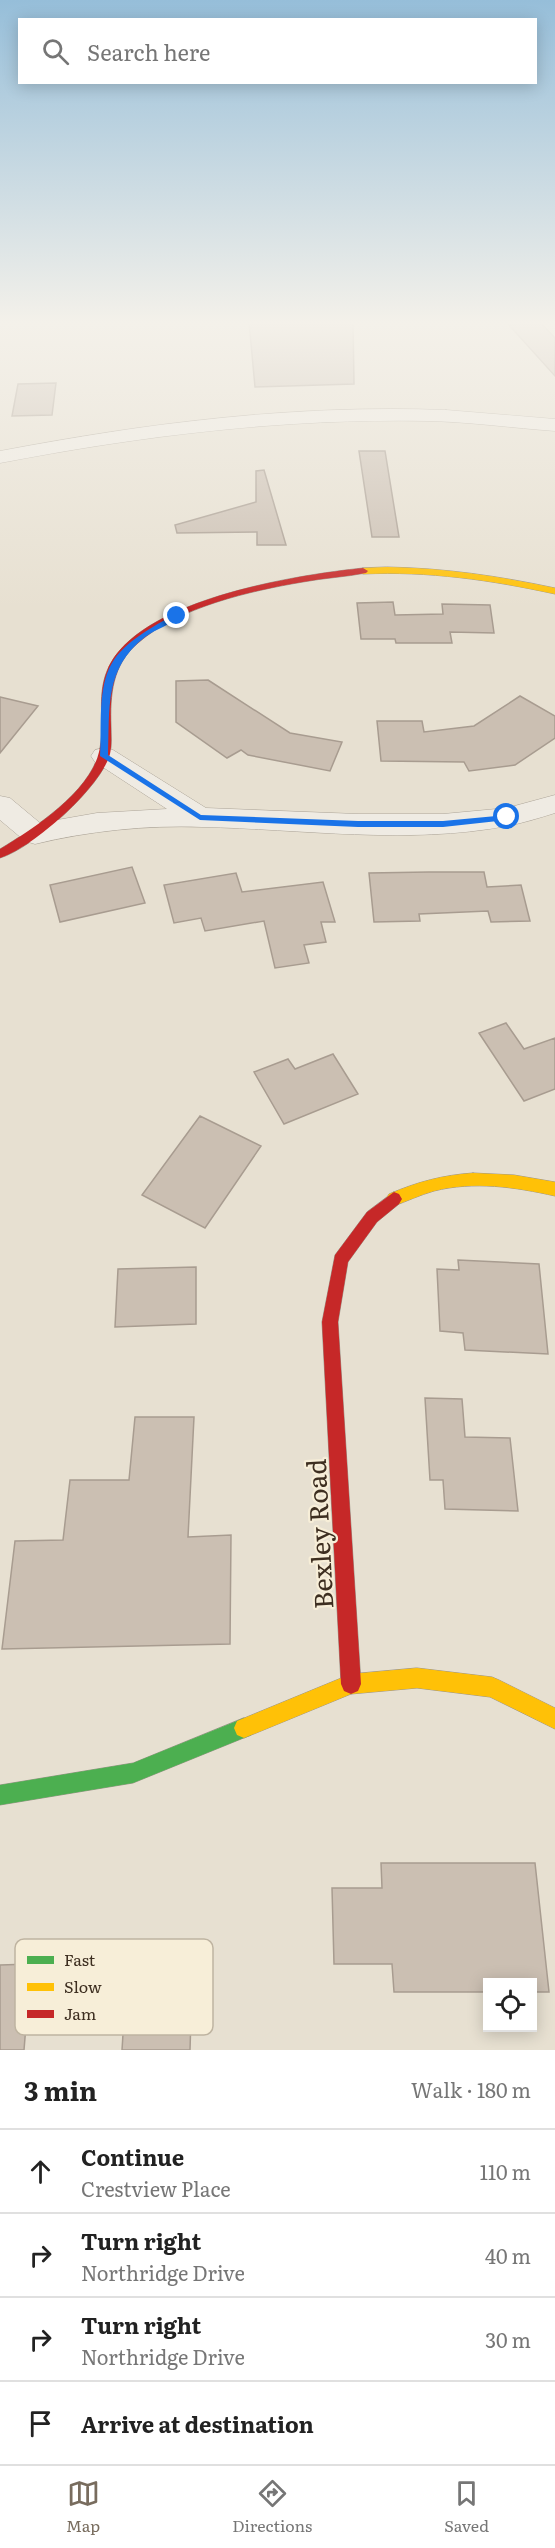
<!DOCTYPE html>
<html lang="en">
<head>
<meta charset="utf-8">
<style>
  :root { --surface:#fff; --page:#f2f2f2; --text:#222; --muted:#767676; --line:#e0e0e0; --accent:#786c5e }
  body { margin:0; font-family:Literata,serif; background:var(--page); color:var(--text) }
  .controls { position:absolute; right:18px; bottom:18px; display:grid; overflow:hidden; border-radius:0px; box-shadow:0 3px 15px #0003 }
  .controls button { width:54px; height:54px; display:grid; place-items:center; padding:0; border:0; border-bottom:2px solid var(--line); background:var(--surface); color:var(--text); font:30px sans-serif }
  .stop { position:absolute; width:18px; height:18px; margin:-14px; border:4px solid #1a73e8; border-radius:50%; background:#fff }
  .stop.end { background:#1a73e8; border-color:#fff; box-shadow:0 2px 6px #0008 }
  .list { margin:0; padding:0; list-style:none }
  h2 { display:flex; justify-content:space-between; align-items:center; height:78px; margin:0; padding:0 24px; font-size:26px }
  h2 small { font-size:20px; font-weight:400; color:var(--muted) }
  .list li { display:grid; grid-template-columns:39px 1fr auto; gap:18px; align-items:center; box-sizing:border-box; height:84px; padding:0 24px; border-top:2px solid var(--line) }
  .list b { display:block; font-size:22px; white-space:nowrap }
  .list p { margin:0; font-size:20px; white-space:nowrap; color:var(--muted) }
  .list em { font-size:20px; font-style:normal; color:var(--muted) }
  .icon { flex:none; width:33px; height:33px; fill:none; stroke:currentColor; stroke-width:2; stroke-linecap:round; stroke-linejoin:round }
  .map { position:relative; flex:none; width:555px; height:2050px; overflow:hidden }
  .search { position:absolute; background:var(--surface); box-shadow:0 3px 15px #0003; left:18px; right:18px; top:18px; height:66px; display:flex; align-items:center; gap:15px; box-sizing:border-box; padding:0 21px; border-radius:0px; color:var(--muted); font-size:22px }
  .sheet { height:414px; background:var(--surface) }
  nav { display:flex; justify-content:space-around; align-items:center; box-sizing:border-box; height:84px; border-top:2px solid var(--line); background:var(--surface); font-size:16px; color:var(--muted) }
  nav a { display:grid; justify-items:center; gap:3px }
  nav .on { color:var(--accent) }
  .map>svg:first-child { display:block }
  .building { fill:#cbbfb2; stroke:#a89c90; stroke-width:1.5 }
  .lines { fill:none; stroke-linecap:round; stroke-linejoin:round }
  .street-casing { stroke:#ada599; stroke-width:1 }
  .fast-casing { stroke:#9c958a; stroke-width:1 }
  .slow-casing { stroke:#9c958a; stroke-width:1 }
  .jam-casing { stroke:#9c958a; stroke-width:1 }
  .street { fill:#efebe3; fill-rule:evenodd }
  .fast { fill:#4caf50; fill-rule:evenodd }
  .slow { fill:#ffc107; fill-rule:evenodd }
  .jam { fill:#c62828; fill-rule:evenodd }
  .route { fill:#1a73e8 }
  .labels { text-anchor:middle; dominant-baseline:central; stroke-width:4.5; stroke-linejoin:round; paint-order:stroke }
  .near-street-label { font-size:26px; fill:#3d2e20; stroke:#f7eed8 }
  .key { fill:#f7eed8; stroke:#bfb4a1; stroke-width:1.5 }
  .key-label { font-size:16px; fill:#3d2e20 }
</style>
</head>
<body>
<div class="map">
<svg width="555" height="2050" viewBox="0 0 555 2050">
  <rect width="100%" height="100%" fill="#e7e0d1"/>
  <path class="building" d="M 249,322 L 353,322 L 354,384 L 255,387 Z
    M 540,322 L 555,338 L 555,376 L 509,325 Z
    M 56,383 L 52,415 L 12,416 L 18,384 Z
    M 359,451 L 385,451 L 399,537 L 372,537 Z
    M 264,470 L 286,545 L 257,545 L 257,532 L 177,533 L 175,525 L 256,502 L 256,471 Z
    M 393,602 L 395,615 L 443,614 L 442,604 L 490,605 L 494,633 L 450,632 L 452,643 L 396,643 L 395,639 L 361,639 L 357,603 Z
    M 208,680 L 290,733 L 342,742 L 330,771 L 248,755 L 241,750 L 227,758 L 176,722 L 176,681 Z
    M 520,696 L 555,716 L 555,738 L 515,765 L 469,771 L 464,762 L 381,761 L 377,721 L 422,721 L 424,732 L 474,726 Z
    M 0,697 L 38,706 L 0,753 Z
    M 132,867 L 145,903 L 60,922 L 50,885 Z
    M 429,872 L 484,872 L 487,887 L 521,885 L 530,921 L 491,922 L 488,911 L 419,914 L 420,921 L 374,922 L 369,873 Z
    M 236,873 L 242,892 L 323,882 L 335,922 L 321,922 L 326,942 L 304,945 L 309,963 L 275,968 L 264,921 L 205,931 L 201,918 L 174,923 L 164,885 Z
    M 506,1023 L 524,1049 L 555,1038 L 555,1089 L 524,1101 L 479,1033 Z
    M 333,1054 L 358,1094 L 284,1124 L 254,1072 L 288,1059 L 295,1069 Z
    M 200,1116 L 261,1146 L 205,1228 L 142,1195 Z
    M 458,1260 L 539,1264 L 548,1354 L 465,1350 L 463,1333 L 440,1331 L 437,1269 L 459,1270 Z
    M 196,1267 L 196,1324 L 115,1327 L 118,1269 Z
    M 425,1398 L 462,1399 L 465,1437 L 510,1438 L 518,1511 L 445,1509 L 443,1480 L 430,1480 Z
    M 135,1417 L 194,1417 L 188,1537 L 231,1535 L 230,1644 L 2,1649 L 15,1541 L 63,1540 L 70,1480 L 129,1480 Z
    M 381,1863 L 535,1863 L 549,1992 L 532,1992 L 532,1983 L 488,1983 L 488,1992 L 394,1992 L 392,1964 L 334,1964 L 332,1888 L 382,1888 Z
    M 31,1964 L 24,2050 L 0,2050 L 0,1965 Z
    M 192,1985 L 190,2050 L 122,2050 L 126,1986 Z"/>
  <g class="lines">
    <g class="street-casing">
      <path id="street" d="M 446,410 L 555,419 L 555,431 C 513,428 471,422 428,421 C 285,418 140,436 0,463 L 0,451 C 146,423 297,404 446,410 Z
        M 104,748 L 113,750 L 206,808 L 358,814 L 443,814 L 507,808 L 555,795 L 555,813 C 539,818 523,823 507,826 C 407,845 302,829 202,827 C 146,825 89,831 35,844 L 25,841 L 0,820 L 0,796 L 10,798 L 40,823 L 97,813 L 167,809 L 95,762 L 91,756 L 95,750 Z"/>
    </g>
    <g class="fast-casing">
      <path id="fast" d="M 244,1718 L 251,1721 L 254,1728 L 251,1735 L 133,1783 L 0,1805 L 0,1785 L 133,1763 Z"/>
    </g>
    <g class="slow-casing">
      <path id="slow" d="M 387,567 C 444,568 499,576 555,588 L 555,594 C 491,580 428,571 363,574 L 358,571 L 363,568 Z
        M 473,1173 L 514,1175 L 555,1182 L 555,1196 C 515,1187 474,1181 434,1191 C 420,1195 407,1201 394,1206 L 389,1204 L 386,1199 L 389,1194 C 417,1182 443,1175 473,1173 Z
        M 417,1668 L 492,1677 L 499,1680 L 555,1708 L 555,1729 L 490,1697 L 417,1688 L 351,1694 L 244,1738 L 237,1735 L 234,1728 L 237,1721 L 351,1674 Z"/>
    </g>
    <g class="jam-casing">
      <path id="jam" d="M 363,568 L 368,571 L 366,573 C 346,577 324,578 303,582 C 250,591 179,607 138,643 C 112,665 110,695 111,726 C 111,735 112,745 110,754 C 101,787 33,848 0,858 L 0,849 C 33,829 90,792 99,752 C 106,726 96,698 107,671 C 135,600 296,575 363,568 Z
        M 394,1192 L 399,1194 L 402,1199 L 399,1204 L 377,1222 L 348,1262 L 338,1322 L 361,1684 L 358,1691 L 351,1694 L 344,1691 L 341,1684 L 322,1322 L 335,1255 L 367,1212 Z"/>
    </g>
    <use href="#street" class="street"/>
    <use href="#fast" class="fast"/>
    <use href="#slow" class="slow"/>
    <use href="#jam" class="jam"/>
  </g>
  <linearGradient id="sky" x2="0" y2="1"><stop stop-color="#96bed9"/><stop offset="0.53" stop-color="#f4f1ea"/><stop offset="1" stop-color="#f4f1ea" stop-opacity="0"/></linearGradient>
  <rect width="555" height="609" fill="url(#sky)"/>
  <path class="route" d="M 175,614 L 181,616 C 170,625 156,629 145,637 C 104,669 110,708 108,755 L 201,815 L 358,821 L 443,821 L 507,815 L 511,817 L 507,820 L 443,827 L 358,827 L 200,820 L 100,756 C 102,728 97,688 112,663 C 125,641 153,627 175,614 Z"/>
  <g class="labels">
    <g class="near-street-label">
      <text transform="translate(318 1534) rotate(-93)">Bexley Road</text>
    </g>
  </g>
  <rect x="15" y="1939" width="198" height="96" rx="9" class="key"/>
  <rect x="27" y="1956" width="27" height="8" fill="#4caf50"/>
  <rect x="27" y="1983" width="27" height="8" fill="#ffc107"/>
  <rect x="27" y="2010" width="27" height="8" fill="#c62828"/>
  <g class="key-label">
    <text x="64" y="1966">Fast</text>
    <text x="64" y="1993">Slow</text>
    <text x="64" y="2020">Jam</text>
  </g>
</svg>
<div class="controls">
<button><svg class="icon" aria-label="locate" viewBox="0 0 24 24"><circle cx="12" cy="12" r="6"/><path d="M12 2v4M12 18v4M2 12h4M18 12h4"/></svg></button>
</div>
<div class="stop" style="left:507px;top:817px"></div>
<div class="stop end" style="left:177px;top:616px"></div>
<div class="search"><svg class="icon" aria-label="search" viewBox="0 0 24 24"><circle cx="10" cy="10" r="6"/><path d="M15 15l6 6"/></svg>Search here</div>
</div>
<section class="sheet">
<h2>3 min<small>Walk · 180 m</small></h2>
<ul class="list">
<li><svg class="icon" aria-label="ahead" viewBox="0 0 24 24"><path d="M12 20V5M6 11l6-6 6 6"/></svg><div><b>Continue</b><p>Crestview Place</p></div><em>110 m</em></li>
<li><svg class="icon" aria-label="right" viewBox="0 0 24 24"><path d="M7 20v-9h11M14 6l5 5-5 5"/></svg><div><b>Turn right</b><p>Northridge Drive</p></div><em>40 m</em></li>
<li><svg class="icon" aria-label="right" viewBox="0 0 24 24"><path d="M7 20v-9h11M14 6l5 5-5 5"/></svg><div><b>Turn right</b><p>Northridge Drive</p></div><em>30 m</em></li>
<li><svg class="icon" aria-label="arrive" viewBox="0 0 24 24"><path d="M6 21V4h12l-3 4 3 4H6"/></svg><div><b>Arrive at destination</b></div></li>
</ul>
</section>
<nav>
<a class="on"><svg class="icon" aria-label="map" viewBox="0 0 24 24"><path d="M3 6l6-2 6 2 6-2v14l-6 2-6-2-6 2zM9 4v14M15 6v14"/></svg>Map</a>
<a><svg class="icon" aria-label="directions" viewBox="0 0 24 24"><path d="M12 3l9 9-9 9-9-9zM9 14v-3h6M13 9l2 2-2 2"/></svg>Directions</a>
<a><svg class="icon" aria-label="saved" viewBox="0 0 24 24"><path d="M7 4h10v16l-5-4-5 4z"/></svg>Saved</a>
</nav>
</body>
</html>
